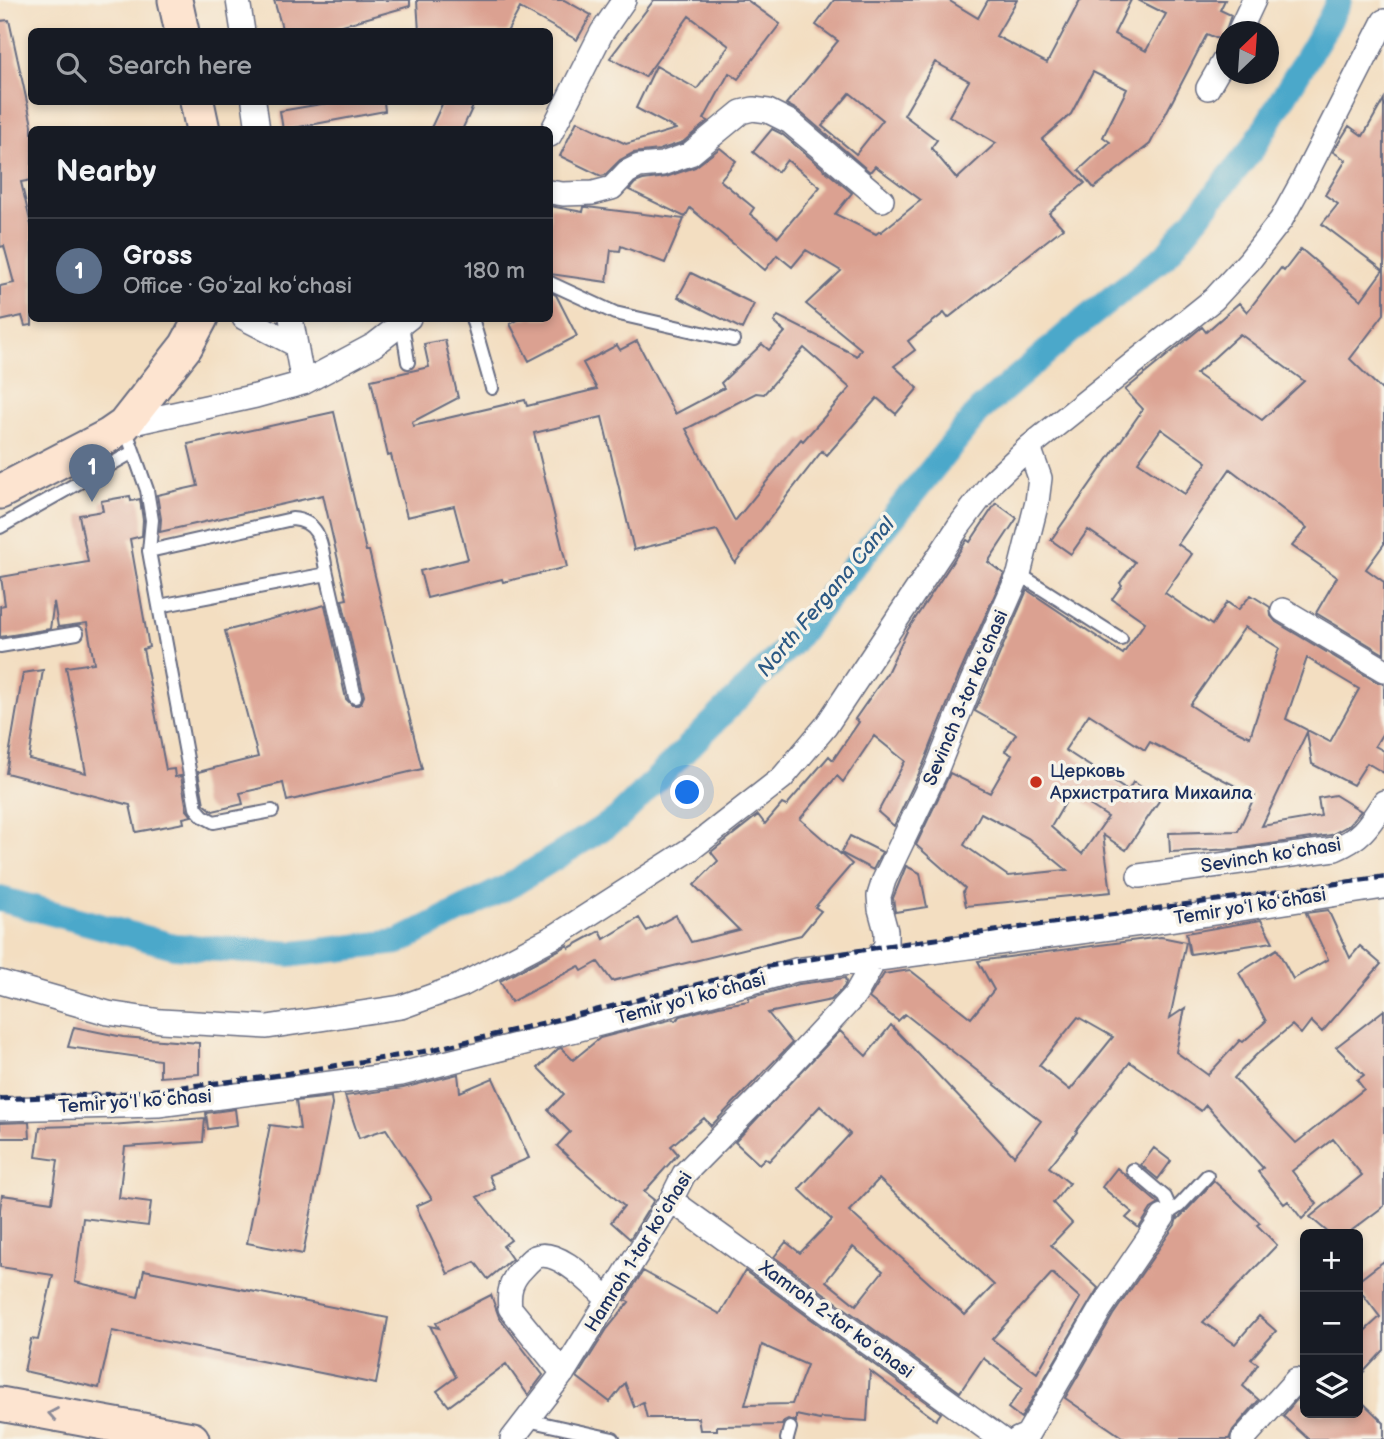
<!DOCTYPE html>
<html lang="en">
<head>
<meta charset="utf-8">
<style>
  :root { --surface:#171b24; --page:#242831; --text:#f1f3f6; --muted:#9ea1a6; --line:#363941; --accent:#db2777 }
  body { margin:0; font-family:"Balsamiq Sans",sans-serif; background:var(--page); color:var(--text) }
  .controls { position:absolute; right:21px; bottom:21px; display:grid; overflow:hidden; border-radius:10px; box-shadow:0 4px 10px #0003 }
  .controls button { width:63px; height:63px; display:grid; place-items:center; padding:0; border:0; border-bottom:2px solid var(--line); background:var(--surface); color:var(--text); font:35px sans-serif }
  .compass { position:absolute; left:1216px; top:21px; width:63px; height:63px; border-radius:50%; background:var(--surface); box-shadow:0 4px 10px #0003; rotate:25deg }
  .you { position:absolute; left:688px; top:793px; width:24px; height:24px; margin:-18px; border:5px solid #fff; border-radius:50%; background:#1a73e8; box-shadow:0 0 0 10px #1a73e833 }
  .badge { display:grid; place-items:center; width:46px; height:46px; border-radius:50%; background:var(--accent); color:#fff; font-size:23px; font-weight:700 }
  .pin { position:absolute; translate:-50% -58px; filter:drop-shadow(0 2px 4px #0008) }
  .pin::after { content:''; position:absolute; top:37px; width:24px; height:21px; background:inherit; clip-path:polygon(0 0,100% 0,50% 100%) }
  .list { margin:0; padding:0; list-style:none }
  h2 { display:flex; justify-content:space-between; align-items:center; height:91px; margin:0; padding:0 28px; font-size:30px }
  h2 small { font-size:23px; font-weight:400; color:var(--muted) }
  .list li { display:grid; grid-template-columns:46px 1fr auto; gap:21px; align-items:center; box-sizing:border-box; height:105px; padding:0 28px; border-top:2px solid var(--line) }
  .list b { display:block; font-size:26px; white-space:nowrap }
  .list p { margin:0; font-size:23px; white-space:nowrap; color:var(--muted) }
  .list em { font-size:23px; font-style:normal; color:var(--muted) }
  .icon { flex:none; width:38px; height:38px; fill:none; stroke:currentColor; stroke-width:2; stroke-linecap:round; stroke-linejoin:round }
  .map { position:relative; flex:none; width:1384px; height:1439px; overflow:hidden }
  .search { position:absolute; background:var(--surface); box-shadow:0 4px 10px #0003; left:28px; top:28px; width:525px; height:77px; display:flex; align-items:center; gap:18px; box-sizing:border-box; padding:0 24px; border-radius:10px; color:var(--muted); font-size:26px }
  .panel { position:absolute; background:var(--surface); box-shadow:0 4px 10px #0003; left:28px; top:126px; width:525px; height:196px; border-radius:10px }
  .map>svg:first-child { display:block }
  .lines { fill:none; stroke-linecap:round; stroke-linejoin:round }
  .canal { stroke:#4ca8ca; stroke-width:26 }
  .building { fill:#dba191; fill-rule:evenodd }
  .lane-casing { stroke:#676c81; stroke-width:16 }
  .street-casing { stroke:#676c81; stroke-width:26 }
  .secondary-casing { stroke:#676c81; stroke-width:37 }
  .lane { stroke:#fff; stroke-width:12 }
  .street { stroke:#fff; stroke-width:23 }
  .secondary { stroke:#fde4d0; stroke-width:33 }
  .rail { stroke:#1b2f5e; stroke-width:5; stroke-dasharray:10 5; stroke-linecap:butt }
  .oneway { stroke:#8c8a97 }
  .poi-dot { fill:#c8321e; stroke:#f7f3e8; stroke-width:2.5 }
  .labels { text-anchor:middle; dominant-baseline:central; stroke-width:7; stroke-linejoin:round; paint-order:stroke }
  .street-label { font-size:19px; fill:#1b2f5e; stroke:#f7f3e8 }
  .poi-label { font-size:19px; fill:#1b2f5e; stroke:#f7f3e8; text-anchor:start }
  .water-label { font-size:21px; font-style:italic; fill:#2c5984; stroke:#f7f3e8 }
</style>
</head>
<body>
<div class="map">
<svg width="1384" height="1439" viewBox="0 0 1384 1439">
  <rect width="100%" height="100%" fill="#f7f3e8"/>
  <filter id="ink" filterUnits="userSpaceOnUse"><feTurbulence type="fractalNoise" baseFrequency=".0143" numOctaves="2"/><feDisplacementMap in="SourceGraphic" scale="14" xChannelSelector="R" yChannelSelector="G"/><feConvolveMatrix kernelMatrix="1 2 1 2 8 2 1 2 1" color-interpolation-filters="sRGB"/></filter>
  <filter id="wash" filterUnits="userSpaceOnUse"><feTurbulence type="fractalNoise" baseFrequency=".00686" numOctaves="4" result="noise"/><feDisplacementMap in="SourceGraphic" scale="28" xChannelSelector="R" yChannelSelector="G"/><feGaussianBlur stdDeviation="1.57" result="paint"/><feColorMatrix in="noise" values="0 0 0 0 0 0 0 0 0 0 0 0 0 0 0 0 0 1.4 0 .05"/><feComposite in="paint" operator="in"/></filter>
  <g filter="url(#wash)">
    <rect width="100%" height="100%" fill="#f3dec1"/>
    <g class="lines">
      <path class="canal" d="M 0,899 L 174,946 L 294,954 L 398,942 L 511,885 L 617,819 L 790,645 L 980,410 L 1072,330 L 1166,255 L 1253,148 L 1329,21 L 1339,0"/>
    </g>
    <g id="blocks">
      <path class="building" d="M 274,0 L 410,0 L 410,6 L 318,32 L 283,32 Z
        M 417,0 L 564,0 L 591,15 L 577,40 L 520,8 L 507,32 L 419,32 Z
        M 654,0 L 747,0 L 780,24 L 738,79 L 729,73 L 704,119 L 708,121 L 683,142 L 659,150 L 633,153 L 620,160 L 605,175 L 601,176 L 560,156 L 577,121 L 626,144 L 676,129 L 636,108 L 656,66 L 697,89 L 729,46 L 689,16 L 645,77 L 610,58 Z
        M 834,0 L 948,0 L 978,18 L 988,0 L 1017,0 L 996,36 L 1047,63 L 1080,0 L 1131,0 L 1114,34 L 1146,51 L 1166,14 L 1138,0 L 1225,0 L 1220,10 L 1231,15 L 1225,33 L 1227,43 L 1207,34 L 1150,144 L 1094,188 L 1079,170 L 1110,142 L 1103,137 L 1127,89 L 1093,72 L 1071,114 L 1042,139 L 1085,183 L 1049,213 L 1063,228 L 948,318 L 944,313 L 908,341 L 915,350 L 894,366 L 918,388 L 896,414 L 877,398 L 827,455 L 822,451 L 735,563 L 717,530 L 634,550 L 602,417 L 534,433 L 567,567 L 503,582 L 502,579 L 427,598 L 420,571 L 468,559 L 454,506 L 407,517 L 391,455 L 388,456 L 371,380 L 429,367 L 424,344 L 445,340 L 458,398 L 412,422 L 413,426 L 525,400 L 527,406 L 597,389 L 583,363 L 617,345 L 620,350 L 637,341 L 675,414 L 724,388 L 721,383 L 762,344 L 769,350 L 785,332 L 774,322 L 778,316 L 857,356 L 861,349 L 806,304 L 841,271 L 806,250 L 792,267 L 777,255 L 765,270 L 690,208 L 685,217 L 629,190 L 635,183 L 643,180 L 666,177 L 695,167 L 720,148 L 736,161 L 720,180 L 754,208 L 750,214 L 778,237 L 820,187 L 787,160 L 778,172 L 753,152 L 772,129 L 782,134 L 852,193 L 835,214 L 876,234 L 880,231 L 881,232 L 921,200 L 875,166 L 870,172 L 799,111 L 786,104 L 838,41 L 816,25 ZM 935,62 L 969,81 L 949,116 L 996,143 L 957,179 L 931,148 L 937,140 L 904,115 ZM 850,93 L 883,120 L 856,154 L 822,126 ZM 804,348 L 850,388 L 803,441 L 801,439 L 735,521 L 686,429 L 756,393 L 764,394 Z
        M 9,20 L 32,125 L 32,180 L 21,182 L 32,229 L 32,325 L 25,326 L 22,316 L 0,321 L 0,286 L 14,283 L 4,246 L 0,247 L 0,21 Z
        M 1384,99 L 1384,314 L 1350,359 L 1384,392 L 1384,544 L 1366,569 L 1384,582 L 1384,654 L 1316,613 L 1337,577 L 1292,546 L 1307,528 L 1230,469 L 1178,544 L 1192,554 L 1165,593 L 1212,625 L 1227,602 L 1238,610 L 1251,595 L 1270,607 L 1271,616 L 1276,622 L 1377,682 L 1384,684 L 1384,731 L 1375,746 L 1384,751 L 1384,773 L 1367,763 L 1353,785 L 1312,764 L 1307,732 L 1262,826 L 1321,816 L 1318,798 L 1335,795 L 1361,811 L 1349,825 L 1331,835 L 1236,849 L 1170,852 L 1169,833 L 1238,831 L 1255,796 L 1150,742 L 1145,750 L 1089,714 L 1065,750 L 1128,791 L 1133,782 L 1161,798 L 1126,850 L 1103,835 L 1111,892 L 966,906 L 963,892 L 965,888 L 916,845 L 950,773 L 990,793 L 1012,755 L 1005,751 L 1016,734 L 975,711 L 1027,590 L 1123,654 L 1145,622 L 1112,599 L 1122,585 L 1120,583 L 1135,562 L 1088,530 L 1071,554 L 1051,540 L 1143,409 L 1125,390 L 1202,327 L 1206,332 L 1239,303 L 1247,312 L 1281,268 L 1284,271 L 1301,249 L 1361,300 L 1383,270 L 1322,224 L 1338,204 L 1325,195 L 1346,160 L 1333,152 L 1336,147 L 1349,126 L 1363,136 ZM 1240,334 L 1304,381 L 1262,420 L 1196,374 ZM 1161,429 L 1207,462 L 1185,494 L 1138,462 ZM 1245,627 L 1279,648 L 1250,737 L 1210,718 L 1190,705 ZM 1307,658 L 1359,689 L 1330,742 L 1286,719 ZM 1071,793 L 1108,817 L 1082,854 L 1051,827 ZM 981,813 L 1028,838 L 1067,870 L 1008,876 L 964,845 Z
        M 333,102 L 384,102 L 385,111 L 283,130 L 280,111 Z
        M 443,102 L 475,102 L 462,130 L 430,130 Z
        M 550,206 L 583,212 L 584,207 L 587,207 L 684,219 L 665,263 L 621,246 L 620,251 L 611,250 L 607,282 L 550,274 Z
        M 691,273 L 754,304 L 742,329 L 678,297 Z
        M 550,292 L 556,295 L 577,336 L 529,361 L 510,324 L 521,318 L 550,318 Z
        M 334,412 L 366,551 L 369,551 L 422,769 L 287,801 L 283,783 L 240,793 L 243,804 L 213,811 L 204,804 L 198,772 L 258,757 L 225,631 L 325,605 L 346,699 L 352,705 L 358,705 L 361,703 L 364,696 L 342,600 L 347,599 L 323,495 L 160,532 L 161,519 L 157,495 L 198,486 L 188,444 Z
        M 130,496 L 131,501 L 140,499 L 143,520 L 142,536 L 130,539 L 149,647 L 143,649 L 166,770 L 174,769 L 175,777 L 181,776 L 187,810 L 192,816 L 183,818 L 184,823 L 136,832 L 130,805 L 6,773 L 23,673 L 43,670 L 29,759 L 86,773 L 66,667 L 94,663 L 87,623 L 58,627 L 54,602 L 50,629 L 0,637 L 0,606 L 5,605 L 1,577 L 88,562 L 79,515 L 103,511 L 101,501 Z
        M 996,503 L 1017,518 L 988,562 L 1004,574 L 959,675 L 923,765 L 894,826 L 878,812 L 905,761 L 874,736 L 843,782 L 837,776 L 800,819 L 852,864 L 815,907 L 821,911 L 801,935 L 612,981 L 598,962 L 582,971 L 579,966 L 511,1002 L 500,981 L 568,945 L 569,948 L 600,931 L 604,939 L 639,918 L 647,931 L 676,915 L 691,942 L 739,930 L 694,885 L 718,861 L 711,852 L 758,815 L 765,824 L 782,804 L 786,806 L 829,756 L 833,760 L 859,722 L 855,719 L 887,673 L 907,631 L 967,540 L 970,542 Z
        M 850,836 L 882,852 L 873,870 L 841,853 Z
        M 906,866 L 920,873 L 927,907 L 895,912 L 893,898 Z
        M 1328,910 L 1350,958 L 1360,946 L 1381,964 L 1322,1032 L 1311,1021 L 1301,1034 L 1292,1025 L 1256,1055 L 1234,1078 L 1296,1143 L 1364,1089 L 1357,1080 L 1364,1075 L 1336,1047 L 1384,1010 L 1384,1206 L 1347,1234 L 1330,1234 L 1310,1217 L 1362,1175 L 1333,1139 L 1292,1171 L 1317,1204 L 1302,1219 L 1288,1201 L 1284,1204 L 1258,1172 L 1263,1168 L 1206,1105 L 1201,1111 L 1130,1062 L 1076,1131 L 1077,1132 L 1049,1167 L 1069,1183 L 1053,1203 L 1072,1223 L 1051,1245 L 1098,1288 L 1021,1418 L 1008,1408 L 1023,1388 L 983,1358 L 960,1392 L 774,1257 L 786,1242 L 800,1253 L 832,1220 L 799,1189 L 850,1134 L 820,1106 L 769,1161 L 765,1158 L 759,1164 L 735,1142 L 840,1031 L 866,1056 L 891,1025 L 1014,1156 L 1041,1121 L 905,1014 L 898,1021 L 869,998 L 884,974 L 910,970 L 971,1018 L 994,990 L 978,961 L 1161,937 L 1186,942 L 1170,1018 L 1185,1008 L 1176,1052 L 1208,1075 L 1240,1040 L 1243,1042 L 1266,1021 L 1239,973 L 1277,949 L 1293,979 L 1328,959 L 1306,913 ZM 1078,1017 L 1113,1037 L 1070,1090 L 1039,1065 ZM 879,1179 L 994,1285 L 965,1315 L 849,1211 ZM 853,1247 L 883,1271 L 856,1305 L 826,1281 ZM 1052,1273 L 1080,1298 L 1037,1373 L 992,1339 Z
        M 1261,920 L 1273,942 L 1190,954 L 1186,933 Z
        M 845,978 L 846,982 L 844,987 L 831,1000 L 768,1013 L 792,1043 L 711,1126 L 704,1118 L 671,1146 L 678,1154 L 644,1192 L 654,1200 L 630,1239 L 611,1222 L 624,1206 L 578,1166 L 557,1146 L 570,1132 L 548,1110 L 564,1094 L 538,1068 L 558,1049 L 561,1048 L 573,1060 L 600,1038 L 673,1019 L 675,1021 L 681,1016 L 719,1006 L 749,1001 L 749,998 L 799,984 Z
        M 74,1027 L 123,1037 L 199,1043 L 199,1074 L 160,1077 L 160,1060 L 68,1047 Z
        M 458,1074 L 460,1092 L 493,1078 L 529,1158 L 489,1175 L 495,1189 L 477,1197 L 511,1240 L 503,1246 L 512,1259 L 488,1279 L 475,1262 L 448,1274 L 416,1206 L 432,1199 L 386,1129 L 359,1138 L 345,1096 L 403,1088 Z
        M 331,1097 L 332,1105 L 303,1254 L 247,1243 L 270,1125 L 300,1129 L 296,1101 Z
        M 235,1109 L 237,1125 L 208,1129 L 206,1113 Z
        M 205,1118 L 203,1142 L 125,1147 L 119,1198 L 151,1202 L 148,1226 L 83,1218 L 75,1282 L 138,1297 L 144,1270 L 388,1318 L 376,1384 L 112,1331 L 99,1388 L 24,1371 L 31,1339 L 38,1340 L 53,1275 L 0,1267 L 0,1209 L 2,1195 L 52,1202 L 58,1160 L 36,1157 L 40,1127 L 110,1125 Z
        M 29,1122 L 30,1138 L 0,1138 L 0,1123 Z
        M 1154,1148 L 1171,1161 L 1158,1179 L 1141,1165 Z
        M 1117,1168 L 1159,1204 L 1151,1209 L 1139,1228 L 1126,1218 L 1132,1212 L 1102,1187 Z
        M 1214,1181 L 1260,1223 L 1257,1225 L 1277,1245 L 1203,1322 L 1235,1344 L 1259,1316 L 1276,1331 L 1251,1359 L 1258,1364 L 1243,1386 L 1259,1400 L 1233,1430 L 1229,1439 L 1125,1439 L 1065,1398 L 1113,1315 L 1175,1225 L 1177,1218 L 1178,1219 L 1185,1212 Z
        M 1384,1261 L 1384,1350 L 1358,1378 L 1358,1337 L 1380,1317 L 1358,1288 L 1358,1281 Z
        M 643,1271 L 720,1314 L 745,1271 L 941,1413 L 936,1420 L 870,1371 L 867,1421 L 821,1418 L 820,1420 L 796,1415 L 796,1422 L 788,1419 L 784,1421 L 782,1425 L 717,1426 L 717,1430 L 700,1430 L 698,1418 L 647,1418 L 643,1402 L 634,1407 L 625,1383 L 610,1402 L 577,1377 L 607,1329 L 629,1302 L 625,1300 ZM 762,1345 L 807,1365 L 792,1404 L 745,1405 Z
        M 491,1295 L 499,1317 L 543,1375 L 528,1395 L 506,1364 L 449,1406 L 437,1391 L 456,1377 L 430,1326 L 439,1328 L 436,1323 Z
        M 1298,1398 L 1305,1405 L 1305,1413 L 1358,1413 L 1358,1398 L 1384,1423 L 1384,1439 L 1308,1439 L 1283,1416 Z"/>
    </g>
  </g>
  <g filter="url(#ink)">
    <use href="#blocks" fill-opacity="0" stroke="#676c81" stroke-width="2"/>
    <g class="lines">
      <g class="lane-casing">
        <path id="lane" d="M 550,283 L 615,313 L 733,340
          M 472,318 L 492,388
          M 402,324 L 408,362
          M 124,425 L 147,490 L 152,520 L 149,551 L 159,606 L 327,574 L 355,697
          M 0,527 L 133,452
          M 149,551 L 292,519 C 323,521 321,549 327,574
          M 1019,574 L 1121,639
          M 159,606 L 196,808 L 203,816 L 214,822 L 272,811
          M 0,646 L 77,633
          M 1133,1170 L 1165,1197 L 1169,1206 L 1163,1217
          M 1164,1216 L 1179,1206 L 1207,1176
          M 527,1420 L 613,1439
          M 787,1439 L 790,1428"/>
      </g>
      <g class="street-casing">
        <path id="street" d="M 238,0 L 243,32
          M 1239,32 L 1254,0
          M 1208,88 L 1226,57
          M 254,102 L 258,130
          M 550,135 L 602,32 L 624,0
          M 550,192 L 563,194 L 593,193 L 612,188 L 627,172 L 639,166 L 662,164 L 690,154 L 741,112 L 753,109 L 768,111 L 790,122 L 882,200
          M 244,318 L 296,345
          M 291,318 L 303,383
          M 124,425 L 256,396 L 303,383 L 374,345 L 409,318
          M 1283,610 L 1384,670
          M 1139,876 L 1335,849 C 1362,838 1369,825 1384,802
          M 0,982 L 108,1013 L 161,1021 L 267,1027 L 401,1007 L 462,985 L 557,935 L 691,849 L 782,778 L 826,726 L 959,526 L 993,481 L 1029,447 L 1214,299 L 1249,261 L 1281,220 L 1304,178 L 1384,21
          M 0,1109 L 158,1105 L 401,1074 L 627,1017 L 796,970 L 1148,923 L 1384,887
          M 671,1200 L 1001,1439
          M 563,1373 L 510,1308 C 508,1291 511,1280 523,1268 C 527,1264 531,1259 535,1257 C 558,1247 593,1286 609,1300
          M 512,1439 L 563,1373 L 671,1200 L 684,1174 L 767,1090 L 855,995 L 876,958 L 886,946 L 886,931 L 880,909 L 879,896 L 884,880 L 936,771 L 972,681 L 1019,574 L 1037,502 L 1040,478 L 1029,447
          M 1018,1439 L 1027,1435 L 1101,1308 L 1163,1217
          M 1243,1439 L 1296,1380"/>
      </g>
      <g class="secondary-casing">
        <path id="secondary" d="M 175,0 L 182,32
          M 197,102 L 203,130
          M 0,492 L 108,436 L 124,425 L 186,346 L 201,318
          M 0,1404 L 192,1439"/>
      </g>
      <use href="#lane" class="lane"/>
      <use href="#street" class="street"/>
      <use href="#secondary" class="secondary"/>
      <path class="rail" d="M 0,1099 L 118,1094 L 253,1079 L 427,1051 L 634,1001 L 764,967 L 886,946 L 1384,877"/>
    </g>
    <defs><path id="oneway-chevron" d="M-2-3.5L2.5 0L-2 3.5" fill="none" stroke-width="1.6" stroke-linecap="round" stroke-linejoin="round" transform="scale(1.75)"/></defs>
    <use class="oneway" href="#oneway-chevron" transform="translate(53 1414) rotate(-170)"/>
  </g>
  <circle class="poi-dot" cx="1036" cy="782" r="7"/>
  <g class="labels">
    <g class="street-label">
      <text transform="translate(966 698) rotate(-67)">Sevinch 3-tor koʻchasi</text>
      <text transform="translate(1271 856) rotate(-9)">Sevinch koʻchasi</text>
      <text transform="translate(1250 907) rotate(-9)">Temir yoʻl koʻchasi</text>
      <text transform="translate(691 999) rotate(-15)">Temir yoʻl koʻchasi</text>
      <text transform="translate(135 1102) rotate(-4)">Temir yoʻl koʻchasi</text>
      <text transform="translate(639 1252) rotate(-58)">Hamroh 1-tor koʻchasi</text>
      <text transform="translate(836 1320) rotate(36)">Xamroh 2-tor koʻchasi</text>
    </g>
    <g class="poi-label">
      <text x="1050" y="771">Церковь<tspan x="1050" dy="22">Архистратига Михаила</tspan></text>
    </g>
    <g class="water-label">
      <text transform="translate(826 597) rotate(-50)">North Fergana Canal</text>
    </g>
  </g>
</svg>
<div class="controls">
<button>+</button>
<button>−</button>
<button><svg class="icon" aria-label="layers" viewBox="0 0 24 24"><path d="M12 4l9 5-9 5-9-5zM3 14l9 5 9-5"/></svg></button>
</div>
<svg class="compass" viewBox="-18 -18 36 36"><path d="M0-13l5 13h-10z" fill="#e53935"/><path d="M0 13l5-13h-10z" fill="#9ea1a6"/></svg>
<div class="you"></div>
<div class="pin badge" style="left:92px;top:502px;background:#5c6f8a">1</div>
<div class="search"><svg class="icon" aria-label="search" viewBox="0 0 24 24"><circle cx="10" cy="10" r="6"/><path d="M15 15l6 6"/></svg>Search here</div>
<section class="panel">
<h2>Nearby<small></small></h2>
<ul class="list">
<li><span class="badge" style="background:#5c6f8a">1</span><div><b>Gross</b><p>Office · Goʻzal koʻchasi</p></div><em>180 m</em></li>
</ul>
</section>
</div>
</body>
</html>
